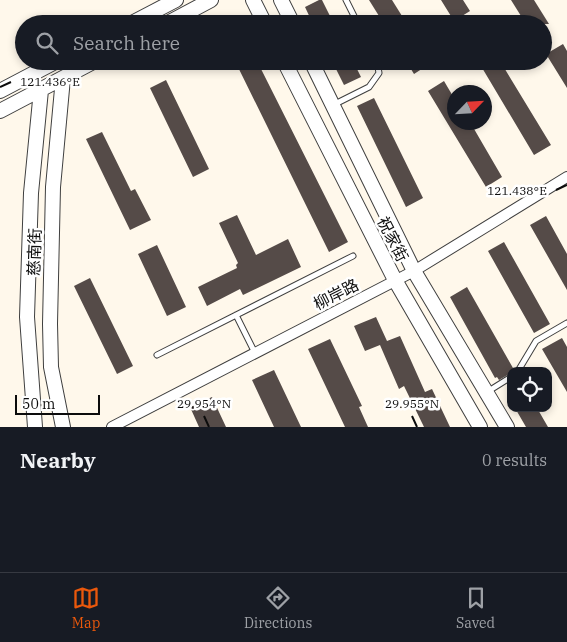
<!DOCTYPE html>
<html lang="en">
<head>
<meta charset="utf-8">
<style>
  :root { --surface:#171b24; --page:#242831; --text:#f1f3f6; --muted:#9ea1a6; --line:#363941; --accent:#ea580c }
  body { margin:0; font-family:"IBM Plex Serif","Noto Sans SC",serif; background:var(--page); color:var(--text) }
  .controls { position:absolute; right:15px; bottom:15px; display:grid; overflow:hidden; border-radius:10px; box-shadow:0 2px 8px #0003 }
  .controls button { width:45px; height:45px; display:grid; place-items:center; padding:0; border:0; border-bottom:1px solid var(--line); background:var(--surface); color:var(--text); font:25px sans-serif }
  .compass { position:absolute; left:447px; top:85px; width:45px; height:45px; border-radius:50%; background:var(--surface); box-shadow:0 2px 8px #0003; rotate:65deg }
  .scale { position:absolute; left:15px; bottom:12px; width:85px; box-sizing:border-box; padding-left:5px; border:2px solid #0c0c0c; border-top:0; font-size:14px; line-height:18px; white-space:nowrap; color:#0c0c0c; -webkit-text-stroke:4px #fff; paint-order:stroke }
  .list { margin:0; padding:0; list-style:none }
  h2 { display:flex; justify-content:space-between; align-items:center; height:65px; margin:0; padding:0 20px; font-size:21px }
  h2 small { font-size:16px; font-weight:400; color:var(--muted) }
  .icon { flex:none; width:28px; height:28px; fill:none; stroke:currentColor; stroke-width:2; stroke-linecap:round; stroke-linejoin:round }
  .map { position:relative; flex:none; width:567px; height:427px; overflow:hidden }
  .search { position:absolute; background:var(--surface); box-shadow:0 2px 8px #0003; left:15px; right:15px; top:15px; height:55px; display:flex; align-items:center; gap:12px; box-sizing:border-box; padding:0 18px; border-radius:28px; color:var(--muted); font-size:19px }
  .sheet { height:145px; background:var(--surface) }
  nav { display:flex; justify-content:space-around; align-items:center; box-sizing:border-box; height:70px; border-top:1px solid var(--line); background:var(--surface); font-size:14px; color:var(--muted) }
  nav a { display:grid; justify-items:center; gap:2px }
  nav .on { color:var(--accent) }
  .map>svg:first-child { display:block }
  .building { fill:#554b48 }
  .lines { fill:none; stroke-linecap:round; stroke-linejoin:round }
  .service-casing { stroke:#3f3f3f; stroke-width:7 }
  .minor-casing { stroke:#3f3f3f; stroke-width:12 }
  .tertiary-casing { stroke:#3f3f3f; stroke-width:16 }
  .service { stroke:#fff; stroke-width:5 }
  .minor { stroke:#fff; stroke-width:10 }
  .tertiary { stroke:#fff; stroke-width:14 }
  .ticks { fill:none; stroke:#0c0c0c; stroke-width:2 }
  .labels { text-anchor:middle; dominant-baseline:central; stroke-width:5; stroke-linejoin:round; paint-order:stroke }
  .street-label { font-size:16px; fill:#0c0c0c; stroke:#fff }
  .ticks-label { font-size:12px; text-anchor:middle; fill:#0c0c0c; stroke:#fff; stroke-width:5; stroke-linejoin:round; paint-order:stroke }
</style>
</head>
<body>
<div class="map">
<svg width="567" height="427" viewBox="0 0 567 427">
  <rect width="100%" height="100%" fill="#fff8eb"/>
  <path class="building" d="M 319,0 L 322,0 L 334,24 L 313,24 L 305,7 Z
    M 369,0 L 392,0 L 407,24 L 384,24 Z
    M 441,0 L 463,0 L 470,11 L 454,21 Z
    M 511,0 L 534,0 L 549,24 L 526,24 Z
    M 563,44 L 567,51 L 567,88 L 546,54 Z
    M 235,61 L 257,61 L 348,242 L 329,252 Z
    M 332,61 L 353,61 L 361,77 L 344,85 Z
    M 406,61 L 434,61 L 414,74 Z
    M 478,61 L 500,61 L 551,145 L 534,155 Z
    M 166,80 L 209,169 L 193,177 L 150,88 Z
    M 444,81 L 454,98 L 454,122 L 470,122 L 502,177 L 486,187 L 428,91 Z
    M 374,98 L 423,198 L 406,207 L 357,106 Z
    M 102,132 L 131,191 L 135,189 L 151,220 L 130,230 L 86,139 Z
    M 237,215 L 256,255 L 288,239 L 301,267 L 243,295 L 240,289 L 207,306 L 198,287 L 237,268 L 236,265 L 238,263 L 219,223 Z
    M 546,216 L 567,254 L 567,290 L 530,225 Z
    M 504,242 L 550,324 L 534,333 L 488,251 Z
    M 157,245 L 186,307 L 167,316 L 138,254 Z
    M 90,278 L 133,366 L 117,374 L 74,286 Z
    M 467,287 L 513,368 L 511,373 L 499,380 L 497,377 L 495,378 L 450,297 Z
    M 376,317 L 387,341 L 400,336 L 425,392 L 432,389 L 450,427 L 424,427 L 404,386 L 399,389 L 380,345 L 365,351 L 354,326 Z
    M 562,338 L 567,347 L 567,392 L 542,349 Z
    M 330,339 L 362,406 L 359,407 L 368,427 L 345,427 L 308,349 Z
    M 274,370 L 301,427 L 274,427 L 252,380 Z
    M 212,397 L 226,427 L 199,427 L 190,407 Z
    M 515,408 L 537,408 L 548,427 L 526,427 Z"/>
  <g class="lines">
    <g class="service-casing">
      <path id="service" d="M 346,0 L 358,24
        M 333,105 L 369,87 L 379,73 L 377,61
        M 236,315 L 255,353
        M 157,355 L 353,256
        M 518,371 L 536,341 L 567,323
        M 487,392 L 511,377"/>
    </g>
    <g class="minor-casing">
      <path id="minor" d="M 112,427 L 414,271 L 567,177"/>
    </g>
    <g class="tertiary-casing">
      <path id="tertiary" d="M 253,0 L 265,24
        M 281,0 L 293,24
        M 130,24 L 176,0
        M 166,24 L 211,0
        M 284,61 L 395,280 L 480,427
        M 311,61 L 414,271 L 507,427
        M 0,91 L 57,61
        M 0,111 L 95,61
        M 35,427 L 27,317 L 31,193 L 41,90
        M 63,427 L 51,367 L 50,324 L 53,187 L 63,78"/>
    </g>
    <use href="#service" class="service"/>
    <use href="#minor" class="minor"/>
    <use href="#tertiary" class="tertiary"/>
  </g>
  <path class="ticks" d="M 0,87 L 11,82M 556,190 L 567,185M 204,416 L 209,427M 412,416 L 417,427"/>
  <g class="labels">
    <g class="street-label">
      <text transform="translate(393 239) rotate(63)">祝家街</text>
      <text transform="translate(34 252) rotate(-88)">慈南街</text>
      <text transform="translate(336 294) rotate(-27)">柳岸路</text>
    </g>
  </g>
  <g class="ticks-label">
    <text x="50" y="86">121.436°E</text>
    <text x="517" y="195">121.438°E</text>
    <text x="204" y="408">29.954°N</text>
    <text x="412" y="408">29.955°N</text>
  </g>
</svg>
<div class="controls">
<button><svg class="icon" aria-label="locate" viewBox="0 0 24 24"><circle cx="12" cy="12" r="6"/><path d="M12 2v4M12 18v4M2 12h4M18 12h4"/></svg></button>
</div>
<svg class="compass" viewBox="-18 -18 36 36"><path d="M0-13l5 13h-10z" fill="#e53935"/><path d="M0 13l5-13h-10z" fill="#9ea1a6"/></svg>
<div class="scale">50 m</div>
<div class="search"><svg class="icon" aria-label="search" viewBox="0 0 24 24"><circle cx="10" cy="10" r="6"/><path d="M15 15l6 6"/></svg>Search here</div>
</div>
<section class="sheet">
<h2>Nearby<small>0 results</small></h2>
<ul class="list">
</ul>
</section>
<nav>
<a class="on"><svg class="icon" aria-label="map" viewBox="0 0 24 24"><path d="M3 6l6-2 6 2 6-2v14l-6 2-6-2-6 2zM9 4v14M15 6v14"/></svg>Map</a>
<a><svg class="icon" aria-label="directions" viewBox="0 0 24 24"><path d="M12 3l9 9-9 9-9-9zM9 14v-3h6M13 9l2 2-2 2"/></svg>Directions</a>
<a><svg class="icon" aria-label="saved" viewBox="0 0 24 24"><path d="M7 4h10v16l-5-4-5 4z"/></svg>Saved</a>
</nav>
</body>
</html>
